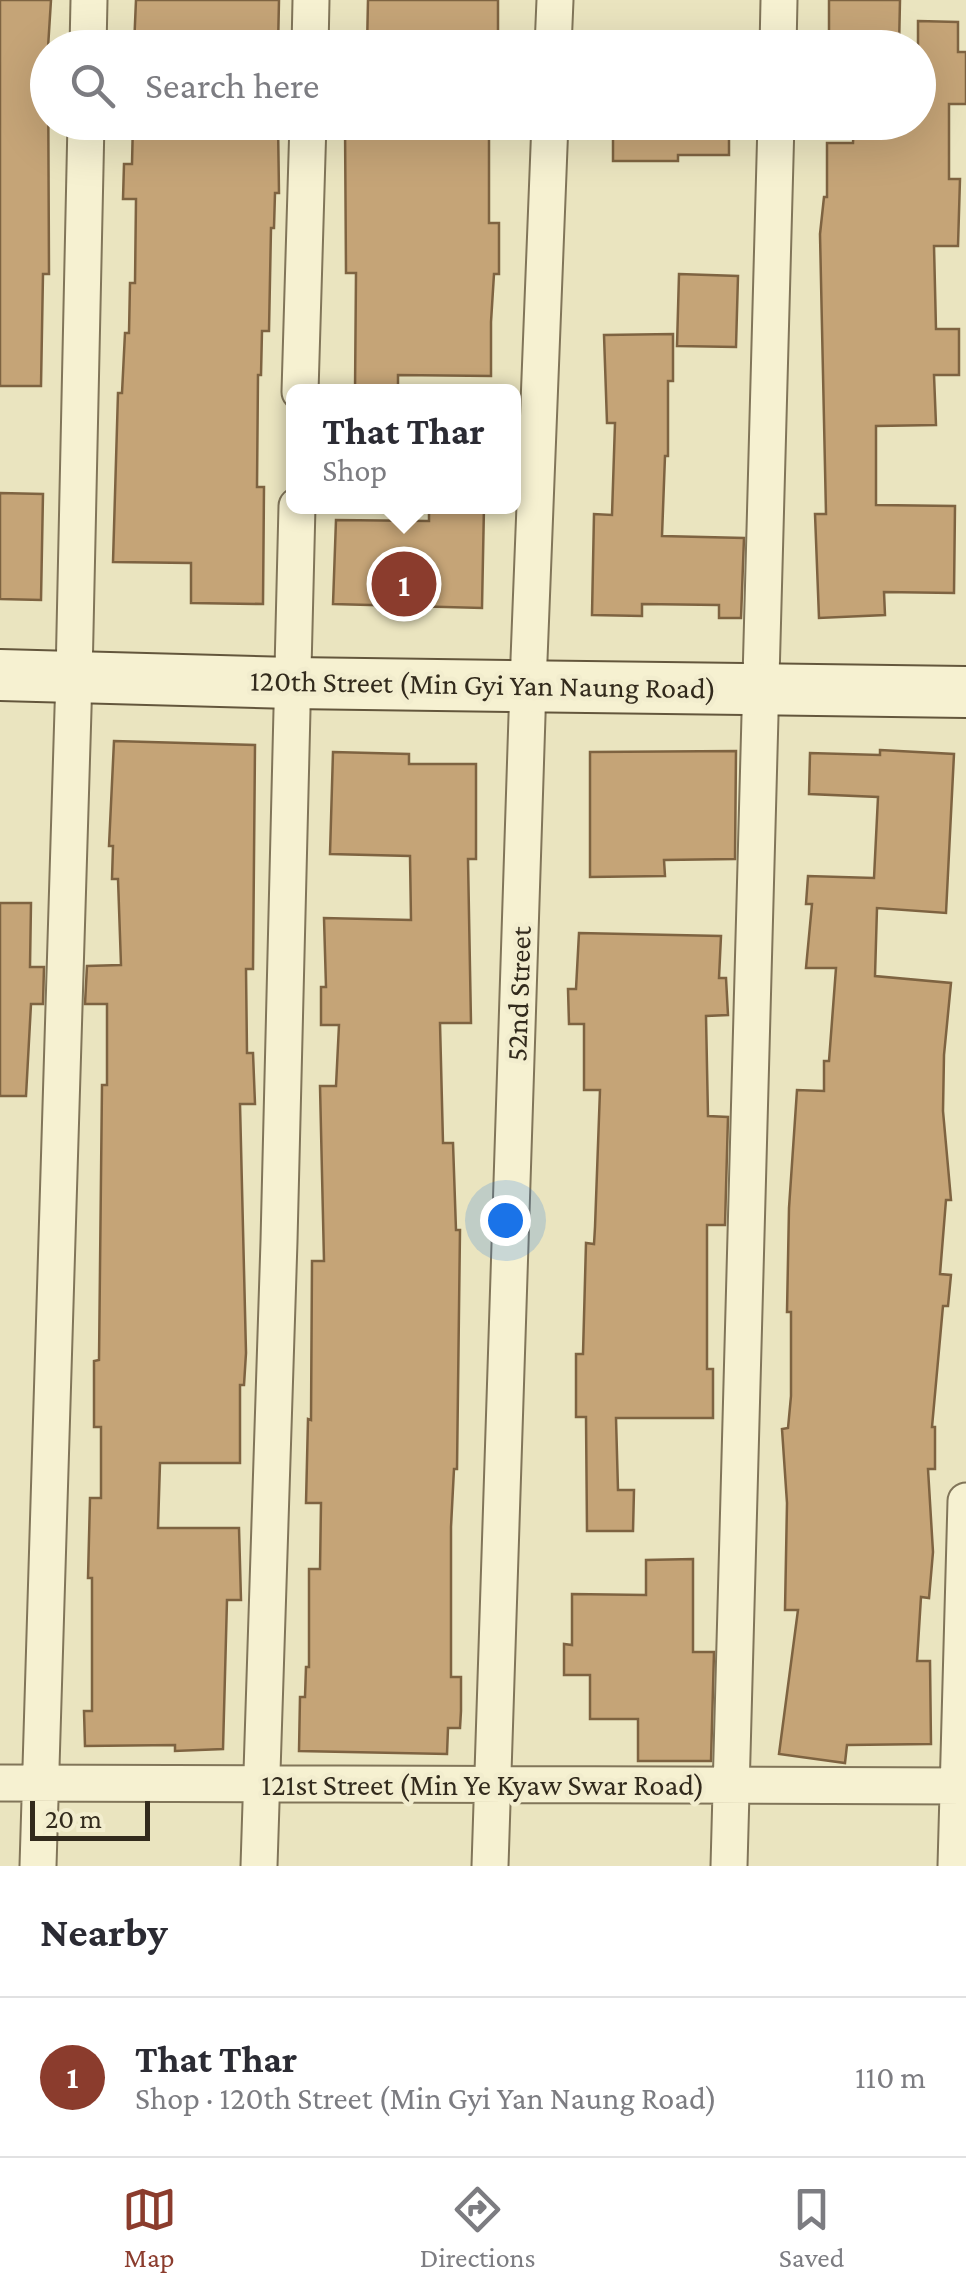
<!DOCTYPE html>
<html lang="en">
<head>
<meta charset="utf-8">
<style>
  :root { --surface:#fff; --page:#f7f7f7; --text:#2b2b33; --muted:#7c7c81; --line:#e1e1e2; --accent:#8b3c2d }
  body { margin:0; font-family:"Crimson Pro",serif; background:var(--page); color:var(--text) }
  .scale { position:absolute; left:30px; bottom:25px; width:120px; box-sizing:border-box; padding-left:10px; border:5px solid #322a1c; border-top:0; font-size:28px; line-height:35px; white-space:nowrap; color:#322a1c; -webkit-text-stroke:8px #f2edce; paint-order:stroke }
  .you { position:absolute; left:505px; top:1220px; width:35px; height:35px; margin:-25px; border:8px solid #fff; border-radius:50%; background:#1a73e8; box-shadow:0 0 0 15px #1a73e833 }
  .badge { display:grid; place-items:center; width:65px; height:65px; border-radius:50%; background:var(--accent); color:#fff; font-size:32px; font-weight:700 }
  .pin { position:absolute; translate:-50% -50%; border:5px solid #fff; box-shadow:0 2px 10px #0006 }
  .popup { position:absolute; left:286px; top:384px; width:235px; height:130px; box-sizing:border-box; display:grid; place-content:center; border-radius:15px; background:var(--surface); filter:drop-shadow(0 2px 8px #0005); font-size:32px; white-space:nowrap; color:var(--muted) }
  .popup b { font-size:38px; color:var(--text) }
  .popup::after { content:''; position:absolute; left:50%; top:100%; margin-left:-20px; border:20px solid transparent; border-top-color:var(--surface) }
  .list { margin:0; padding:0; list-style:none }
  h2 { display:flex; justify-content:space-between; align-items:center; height:130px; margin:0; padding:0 40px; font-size:42px }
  h2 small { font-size:32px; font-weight:400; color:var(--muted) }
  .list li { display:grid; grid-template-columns:65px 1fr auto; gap:30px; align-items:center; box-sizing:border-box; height:160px; padding:0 40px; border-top:2px solid var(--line) }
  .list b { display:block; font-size:38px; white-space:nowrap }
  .list p { margin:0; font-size:32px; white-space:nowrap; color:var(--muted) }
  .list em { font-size:32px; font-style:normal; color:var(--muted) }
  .icon { flex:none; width:55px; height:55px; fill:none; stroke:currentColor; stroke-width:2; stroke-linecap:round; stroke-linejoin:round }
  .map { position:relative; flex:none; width:966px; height:1866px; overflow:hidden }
  .search { position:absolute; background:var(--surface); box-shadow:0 10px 40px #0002; left:30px; right:30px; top:30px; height:110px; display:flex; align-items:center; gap:25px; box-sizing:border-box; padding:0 35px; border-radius:55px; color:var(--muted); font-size:38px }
  .sheet { height:290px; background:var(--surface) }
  nav { display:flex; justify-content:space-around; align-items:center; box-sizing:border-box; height:140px; border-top:2px solid var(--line); background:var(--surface); font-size:28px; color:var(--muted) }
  nav a { display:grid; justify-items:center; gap:5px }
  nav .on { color:var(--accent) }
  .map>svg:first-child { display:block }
  .building { fill:#c5a477; stroke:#7e6341; stroke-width:2.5 }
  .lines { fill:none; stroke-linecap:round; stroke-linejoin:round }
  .street-casing { stroke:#817559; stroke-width:39 }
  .secondary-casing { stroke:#63563c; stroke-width:54 }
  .street { stroke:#f6f1d1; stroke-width:35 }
  .secondary { stroke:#f6f1d1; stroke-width:50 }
  .labels { text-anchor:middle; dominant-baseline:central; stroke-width:9; stroke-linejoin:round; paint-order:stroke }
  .street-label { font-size:30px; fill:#322a1c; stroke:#f2edce }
</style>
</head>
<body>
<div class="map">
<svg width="966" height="1866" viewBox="0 0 966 1866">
  <rect width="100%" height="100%" fill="#eae4bf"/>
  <path class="building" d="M 0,0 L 51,0 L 48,48 L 49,274 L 43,274 L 41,386 L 0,386 Z
    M 136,0 L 279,0 L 278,48 L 134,47 Z
    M 368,0 L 498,0 L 498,48 L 367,48 Z
    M 829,0 L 900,0 L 899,48 L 829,48 Z
    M 918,21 L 958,22 L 958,52 L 966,52 L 966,104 L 949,104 L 949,179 L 960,179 L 958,246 L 934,246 L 936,329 L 959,329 L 959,375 L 934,375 L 936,425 L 876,426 L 876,505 L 955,506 L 954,593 L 884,592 L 885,615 L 819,618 L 815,514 L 826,514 L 820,234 L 824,197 L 827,197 L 827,143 L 853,143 L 854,122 L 918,122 Z
    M 133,122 L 278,122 L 279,193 L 275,193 L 274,228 L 271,228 L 269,331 L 262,331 L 261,375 L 258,375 L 257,487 L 264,487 L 263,604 L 191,603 L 191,563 L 113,562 L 118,393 L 122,393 L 125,333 L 129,333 L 130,283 L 135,283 L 136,199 L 123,199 L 124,164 L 132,164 Z
    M 613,122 L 729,122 L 729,155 L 678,155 L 678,161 L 613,161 Z
    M 345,123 L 489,124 L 489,223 L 499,223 L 499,274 L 494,274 L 491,322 L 491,376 L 398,375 L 398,392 L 355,392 L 356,273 L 346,273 Z
    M 679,274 L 738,276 L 736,347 L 677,346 Z
    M 673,334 L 673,381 L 668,381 L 668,456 L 665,456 L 662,536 L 744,538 L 741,618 L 719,618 L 719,605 L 642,604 L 642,616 L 592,615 L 594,514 L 612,515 L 615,423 L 607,423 L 604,335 Z
    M 0,493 L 43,494 L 41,600 L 0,599 Z
    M 429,506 L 484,506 L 482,608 L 333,604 L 336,520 L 429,521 Z
    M 114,741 L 255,745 L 253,969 L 246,969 L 247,1053 L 253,1053 L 255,1104 L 240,1104 L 246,1353 L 244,1385 L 240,1385 L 240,1463 L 160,1463 L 158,1528 L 239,1528 L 241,1600 L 227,1600 L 223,1749 L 175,1751 L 175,1745 L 85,1746 L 84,1711 L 92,1711 L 92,1578 L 88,1578 L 90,1498 L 101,1498 L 101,1427 L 94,1427 L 94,1361 L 99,1360 L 102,1085 L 107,1085 L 107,1004 L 85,1004 L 87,966 L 121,965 L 118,879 L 112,879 L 113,846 L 109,846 Z
    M 880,750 L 954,754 L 946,913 L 877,908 L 875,976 L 951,983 L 944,1055 L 943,1111 L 951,1200 L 946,1200 L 940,1274 L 951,1275 L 948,1306 L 943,1306 L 932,1427 L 935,1427 L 935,1469 L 928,1469 L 933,1552 L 929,1598 L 921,1597 L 917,1661 L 930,1661 L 931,1744 L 847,1745 L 845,1763 L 779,1754 L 798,1610 L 785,1610 L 787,1503 L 782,1429 L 788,1428 L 791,1396 L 791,1312 L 787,1312 L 789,1208 L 797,1090 L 824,1091 L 824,1061 L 829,1061 L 836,968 L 806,968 L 812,904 L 806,904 L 808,876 L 874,878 L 878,797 L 809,794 L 810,753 L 880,755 Z
    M 736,751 L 735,859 L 664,860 L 665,876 L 590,877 L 590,752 Z
    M 333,752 L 409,754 L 409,764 L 476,764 L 476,859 L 468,859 L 471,1023 L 440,1023 L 443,1143 L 453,1143 L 456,1230 L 460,1230 L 457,1469 L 454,1469 L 451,1527 L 451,1677 L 461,1677 L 461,1711 L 460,1728 L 448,1728 L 447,1754 L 299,1751 L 300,1697 L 305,1697 L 306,1667 L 309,1667 L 309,1569 L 320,1569 L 321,1503 L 306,1503 L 308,1419 L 311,1420 L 312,1261 L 324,1261 L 320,1086 L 336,1086 L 339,1025 L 321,1025 L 321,987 L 326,987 L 324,918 L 411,920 L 410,856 L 330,854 Z
    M 0,903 L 31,903 L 30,967 L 44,967 L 43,1004 L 31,1004 L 26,1096 L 0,1096 Z
    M 579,933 L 721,936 L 719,978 L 726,978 L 728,1015 L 706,1016 L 708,1116 L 728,1117 L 725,1225 L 707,1225 L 707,1369 L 713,1369 L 713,1418 L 616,1418 L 618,1490 L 634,1490 L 633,1531 L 587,1531 L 586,1417 L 576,1417 L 576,1354 L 583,1354 L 586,1243 L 594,1244 L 595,1227 L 600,1090 L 584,1090 L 584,1024 L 569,1024 L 568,989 L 576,989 Z
    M 693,1559 L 693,1652 L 714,1652 L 711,1761 L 638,1761 L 638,1719 L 590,1719 L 590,1675 L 564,1675 L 564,1644 L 572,1645 L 572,1594 L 646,1595 L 646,1560 Z"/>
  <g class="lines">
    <g class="street-casing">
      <path id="street" d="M 88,48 L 89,0
        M 310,48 L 311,0
        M 553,48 L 555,0
        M 778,48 L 779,0
        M 300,392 L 308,122
        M 0,1783 L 966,1786
        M 38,1866 L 74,677 L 86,122
        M 259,1866 L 279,1241 L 297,506
        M 490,1866 L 528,685 L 550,122
        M 729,1866 L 776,122
        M 956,1866 L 966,1501"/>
    </g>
    <g class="secondary-casing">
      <path id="secondary" d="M 0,675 L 292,683 L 966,692"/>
    </g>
    <use href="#street" class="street"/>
    <use href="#secondary" class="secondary"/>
  </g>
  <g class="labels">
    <g class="street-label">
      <text transform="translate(483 684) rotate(1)">120th Street (Min Gyi Yan Naung Road)</text>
      <text transform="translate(518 994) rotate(-88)">52nd Street</text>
      <text x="483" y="1784">121st Street (Min Ye Kyaw Swar Road)</text>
    </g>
  </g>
</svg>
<div class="scale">20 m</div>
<div class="you"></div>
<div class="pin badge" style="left:404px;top:584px">1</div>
<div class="popup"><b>That Thar</b>Shop</div>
<div class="search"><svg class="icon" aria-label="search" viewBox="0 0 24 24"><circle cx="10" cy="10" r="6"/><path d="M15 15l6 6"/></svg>Search here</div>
</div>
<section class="sheet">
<h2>Nearby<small></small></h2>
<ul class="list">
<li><span class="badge">1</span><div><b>That Thar</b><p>Shop · 120th Street (Min Gyi Yan Naung Road)</p></div><em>110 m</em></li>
</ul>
</section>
<nav>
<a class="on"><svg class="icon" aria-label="map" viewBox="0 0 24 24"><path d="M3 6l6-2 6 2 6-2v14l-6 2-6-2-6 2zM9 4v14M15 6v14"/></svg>Map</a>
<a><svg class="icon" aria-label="directions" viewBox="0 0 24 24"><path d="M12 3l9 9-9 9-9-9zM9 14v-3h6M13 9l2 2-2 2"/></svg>Directions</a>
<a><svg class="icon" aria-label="saved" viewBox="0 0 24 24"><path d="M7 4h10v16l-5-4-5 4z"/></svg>Saved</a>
</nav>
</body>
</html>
